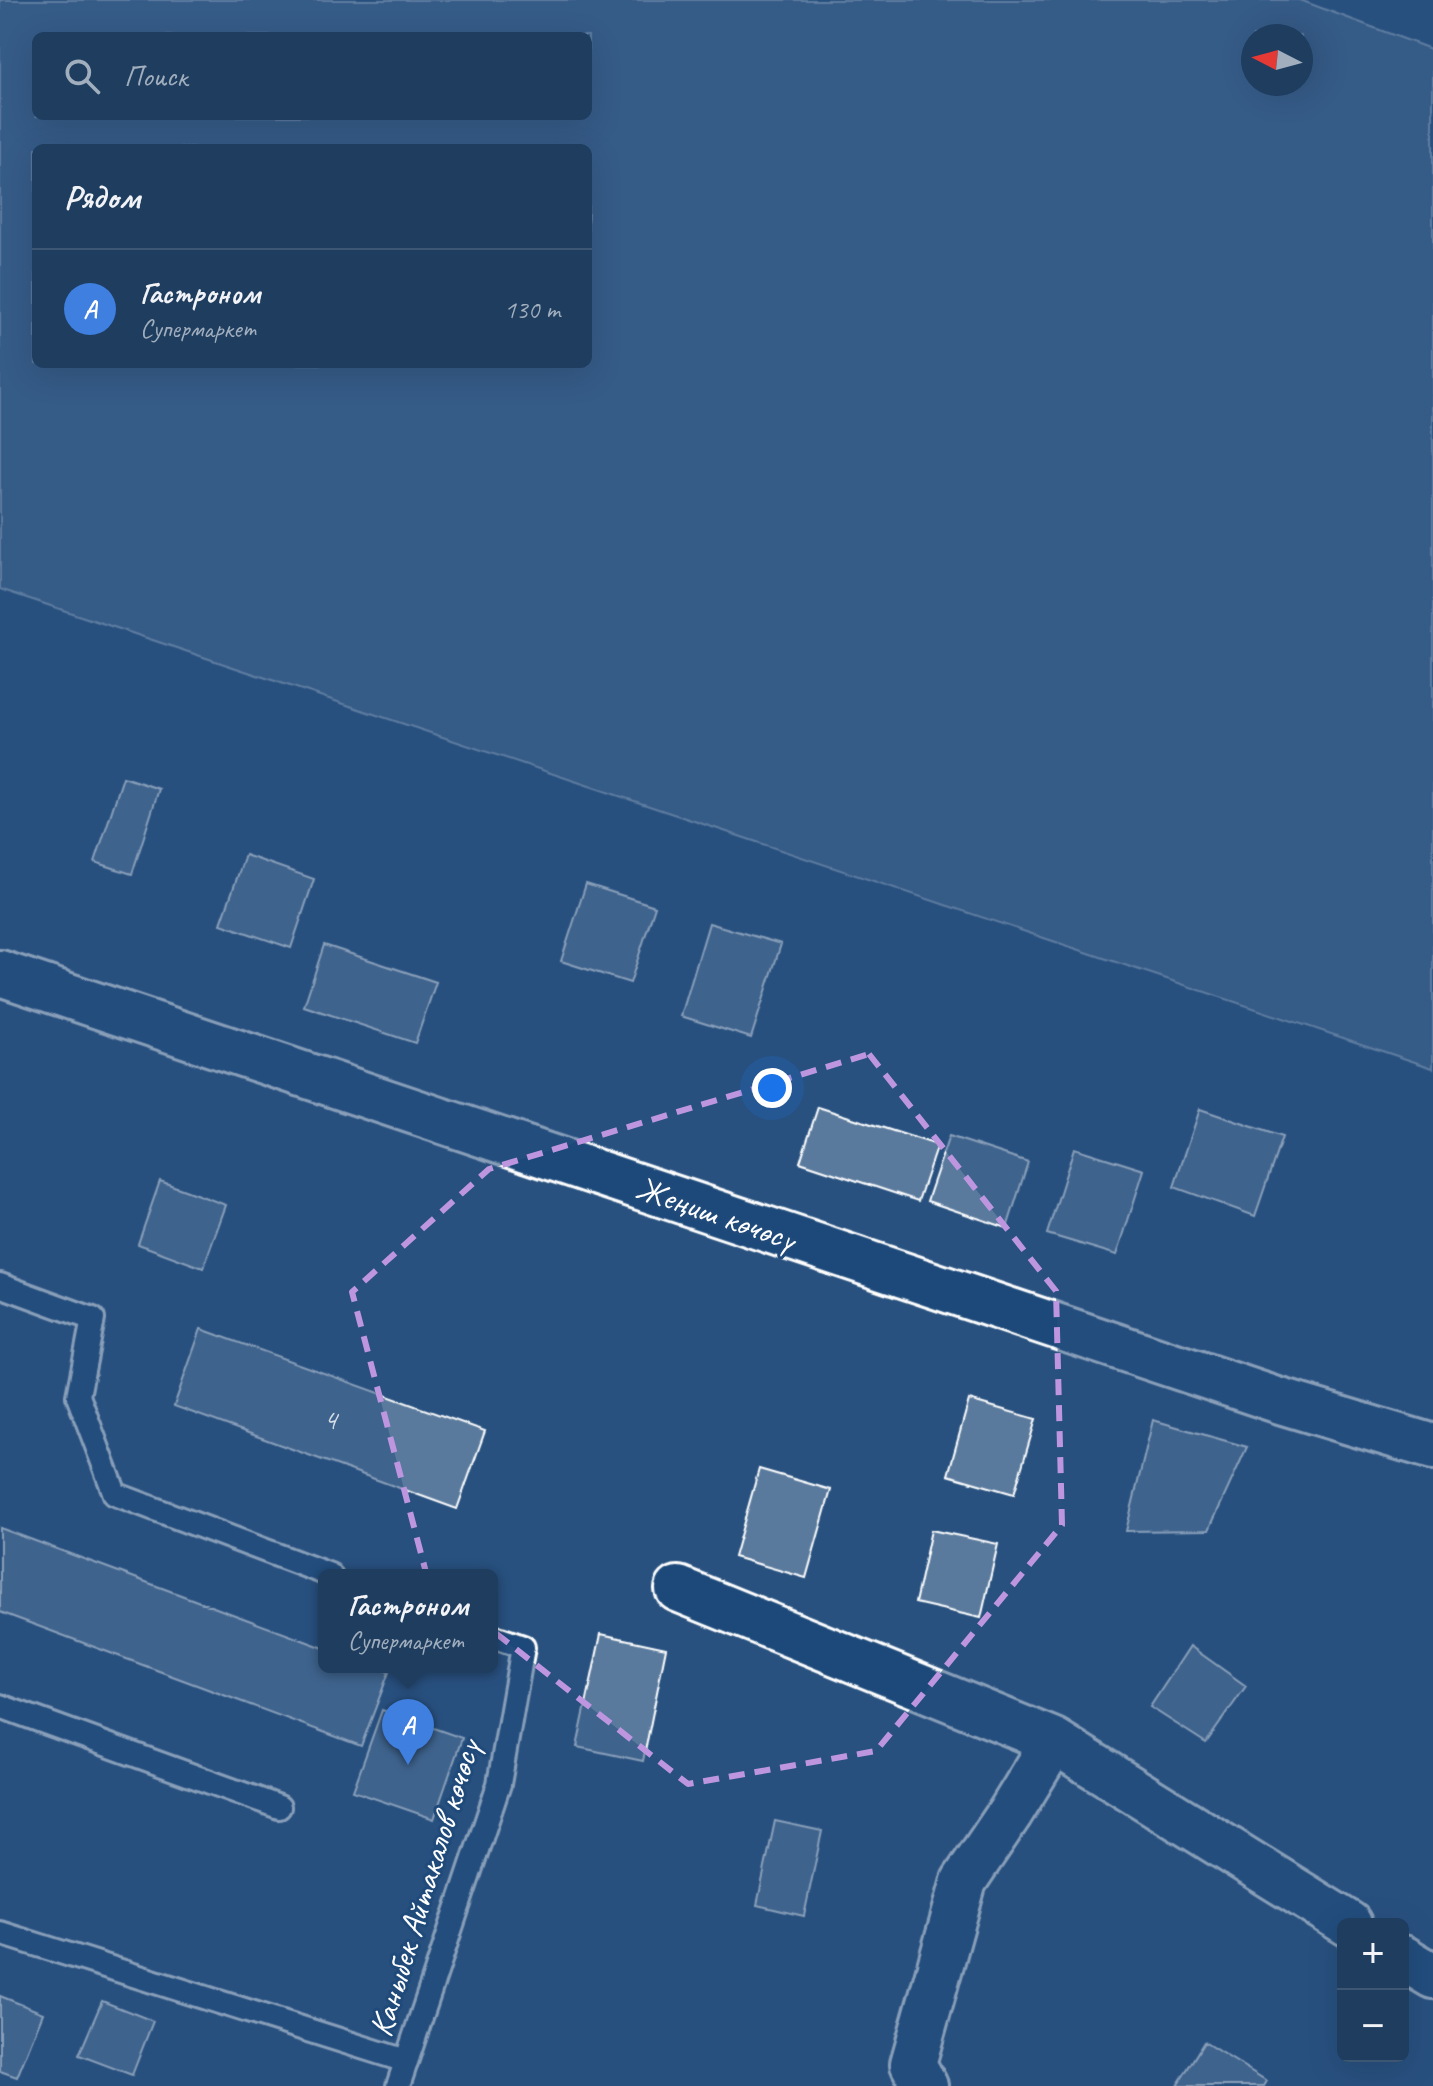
<!DOCTYPE html>
<html lang="ru">
<head>
<meta charset="utf-8">
<style>
  :root { --surface:#1e3d5f; --page:#264465; --text:#f1f3f6; --muted:#a1aebd; --line:#3c5674; --accent:#ff9aa2 }
  body { margin:0; font-family:Caveat,sans-serif; background:var(--page); color:var(--text) }
  .controls { position:absolute; right:24px; bottom:24px; display:grid; overflow:hidden; border-radius:12px; box-shadow:0 8px 32px #0002 }
  .controls button { width:72px; height:72px; display:grid; place-items:center; padding:0; border:0; border-bottom:2px solid var(--line); background:var(--surface); color:var(--text); font:40px sans-serif }
  .compass { position:absolute; left:1241px; top:24px; width:72px; height:72px; border-radius:50%; background:var(--surface); box-shadow:0 8px 32px #0002; rotate:276deg }
  .you { position:absolute; left:772px; top:1088px; width:28px; height:28px; margin:-20px; border:6px solid #fff; border-radius:50%; background:#1a73e8; box-shadow:0 0 0 12px #1a73e833 }
  .badge { display:grid; place-items:center; width:52px; height:52px; border-radius:50%; background:var(--accent); color:#fff; font-size:26px; font-weight:700 }
  .pin { position:absolute; translate:-50% -66px; filter:drop-shadow(0 2px 4px #0008) }
  .pin::after { content:''; position:absolute; top:42px; width:28px; height:24px; background:inherit; clip-path:polygon(0 0,100% 0,50% 100%) }
  .popup { position:absolute; left:318px; top:1569px; width:180px; height:104px; box-sizing:border-box; display:grid; place-content:center; border-radius:12px; background:var(--surface); filter:drop-shadow(0 2px 6px #0005); font-size:26px; white-space:nowrap; color:var(--muted) }
  .popup b { font-size:30px; color:var(--text) }
  .popup::after { content:''; position:absolute; left:50%; top:100%; margin-left:-16px; border:16px solid transparent; border-top-color:var(--surface) }
  .list { margin:0; padding:0; list-style:none }
  h2 { display:flex; justify-content:space-between; align-items:center; height:104px; margin:0; padding:0 32px; font-size:34px }
  h2 small { font-size:26px; font-weight:400; color:var(--muted) }
  .list li { display:grid; grid-template-columns:52px 1fr auto; gap:24px; align-items:center; box-sizing:border-box; height:120px; padding:0 32px; border-top:2px solid var(--line) }
  .list b { display:block; font-size:30px; white-space:nowrap }
  .list p { margin:0; font-size:26px; white-space:nowrap; color:var(--muted) }
  .list em { font-size:26px; font-style:normal; color:var(--muted) }
  .icon { flex:none; width:44px; height:44px; fill:none; stroke:currentColor; stroke-width:2; stroke-linecap:round; stroke-linejoin:round }
  .map { position:relative; flex:none; width:1433px; height:2086px; overflow:hidden }
  .search { position:absolute; background:var(--surface); box-shadow:0 8px 32px #0002; left:32px; top:32px; width:560px; height:88px; display:flex; align-items:center; gap:20px; box-sizing:border-box; padding:0 28px; border-radius:12px; color:var(--muted); font-size:30px }
  .panel { position:absolute; background:var(--surface); box-shadow:0 8px 32px #0002; left:32px; top:144px; width:560px; height:224px; border-radius:12px }
  .map>svg:first-child { display:block }
  .green { fill:#446890; stroke:#a2b4c8; stroke-width:2; fill-rule:evenodd }
  .building { fill:#5a7a9d; stroke:#fff; stroke-width:2 }
  .lines { fill:none; stroke-linecap:round; stroke-linejoin:round }
  .lane-casing { stroke:#fff; stroke-width:28 }
  .street-casing { stroke:#fff; stroke-width:50 }
  .lane { stroke:#1f4a7a; stroke-width:22 }
  .street { stroke:#1f4a7a; stroke-width:44 }
  .marked { fill:none; stroke:#bd96df; stroke-width:6; stroke-dasharray:16 10; stroke-linejoin:round }
  .labels { text-anchor:middle; dominant-baseline:central; stroke-width:6; stroke-linejoin:round; paint-order:stroke }
  .number-label { font-size:30px; fill:#d6dee6 }
  .street-label { font-size:34px; fill:#fff; stroke:#1f4a7a }
</style>
</head>
<body>
<div class="map">
<svg width="1433" height="2086" viewBox="0 0 1433 2086">
  <rect width="100%" height="100%" fill="#28517f"/>
  <filter id="ink" filterUnits="userSpaceOnUse"><feTurbulence type="fractalNoise" baseFrequency=".0125" numOctaves="2"/><feDisplacementMap in="SourceGraphic" scale="16" xChannelSelector="R" yChannelSelector="G"/><feConvolveMatrix kernelMatrix="1 2 1 2 8 2 1 2 1" color-interpolation-filters="sRGB"/></filter>
  <g filter="url(#ink)">
    <path class="green" d="M 0,0 L 1300,0 L 1433,50 L 1433,1068 L 0,589 ZM 36,36 L 588,36 L 588,116 L 36,116 ZM 1253,36 L 1301,36 L 1301,84 L 1253,84 ZM 36,148 L 588,148 L 588,364 L 36,364 Z"/>
    <path class="building" d="M 123,777 L 159,789 L 132,874 L 95,862 Z
      M 245,855 L 314,879 L 291,948 L 221,924 Z
      M 586,884 L 655,906 L 630,983 L 561,961 Z
      M 709,923 L 781,944 L 751,1038 L 681,1016 Z
      M 324,945 L 436,982 L 415,1043 L 304,1006 Z
      M 818,1107 L 937,1145 L 918,1201 L 800,1162 Z
      M 1200,1109 L 1282,1137 L 1255,1216 L 1174,1187 Z
      M 949,1136 L 1028,1162 L 1007,1228 L 927,1201 Z
      M 1074,1148 L 1144,1170 L 1117,1255 L 1047,1234 Z
      M 160,1181 L 226,1205 L 203,1268 L 138,1244 Z
      M 201,1329 L 485,1431 L 457,1509 L 174,1406 Z
      M 969,1400 L 1036,1419 L 1014,1494 L 948,1475 Z
      M 1153,1420 L 1247,1447 L 1209,1530 L 1126,1531 Z
      M 759,1469 L 831,1490 L 806,1578 L 734,1557 Z
      M 0,1528 L 324,1648 L 324,1667 L 375,1667 L 389,1672 L 361,1746 L 0,1612 Z
      M 931,1530 L 998,1544 L 981,1618 L 915,1603 Z
      M 601,1634 L 666,1648 L 643,1761 L 577,1747 Z
      M 1190,1646 L 1246,1686 L 1206,1743 L 1150,1707 Z
      M 382,1710 L 462,1738 L 434,1819 L 353,1791 Z
      M 775,1821 L 822,1831 L 804,1916 L 757,1905 Z
      M 0,1996 L 43,2013 L 17,2077 L 0,2071 Z
      M 102,2001 L 153,2021 L 132,2075 L 79,2055 Z
      M 1204,2042 L 1267,2081 L 1264,2086 L 1177,2086 Z"/>
    <g class="lines">
      <g class="lane-casing">
        <path id="lane" d="M 0,1285 L 93,1319 L 78,1396 L 115,1494 L 330,1575
          M 0,1706 L 279,1807
          M 0,1933 L 406,2061
          M 398,2086 L 499,1784 L 523,1647 L 492,1636"/>
      </g>
      <g class="street-casing">
        <path id="street" d="M 0,973 L 1277,1400 L 1433,1447
          M 678,1589 L 1054,1741 L 1010,1813 L 964,1881 L 913,2064 L 925,2086
          M 1054,1741 L 1349,1924
          M 1403,1958 L 1433,1976"/>
      </g>
      <use href="#lane" class="lane"/>
      <use href="#street" class="street"/>
    </g>
  </g>
  <path d="M0 0H1433V2086H0ZM 869,1054 L 1056,1291 L 1062,1525 L 876,1751 L 688,1784 L 428,1580 L 352,1292 L 489,1169 Z" fill="#28517f" fill-opacity=".55" fill-rule="evenodd"/>
  <path class="marked" d="M 869,1054 L 1056,1291 L 1062,1525 L 876,1751 L 688,1784 L 428,1580 L 352,1292 L 489,1169 Z"/>
  <g class="labels">
    <g class="number-label">
      <text x="330" y="1419">4</text>
    </g>
    <g class="street-label">
      <text transform="translate(716 1213) rotate(19)">Жеңиш көчөсү</text>
      <text transform="translate(424 1888) rotate(-73)">Каныбек Айтакалов көчөсү</text>
    </g>
  </g>
</svg>
<div class="controls">
<button>+</button>
<button>−</button>
</div>
<svg class="compass" viewBox="-18 -18 36 36"><path d="M0-13l5 13h-10z" fill="#e53935"/><path d="M0 13l5-13h-10z" fill="#a1aebd"/></svg>
<div class="you"></div>
<div class="pin badge" style="left:408px;top:1765px;background:#3f7fe0">A</div>
<div class="popup"><b>Гастроном</b>Супермаркет</div>
<div class="search"><svg class="icon" aria-label="search" viewBox="0 0 24 24"><circle cx="10" cy="10" r="6"/><path d="M15 15l6 6"/></svg>Поиск</div>
<section class="panel">
<h2>Рядом<small></small></h2>
<ul class="list">
<li><span class="badge" style="background:#3f7fe0">A</span><div><b>Гастроном</b><p>Супермаркет</p></div><em>130 m</em></li>
</ul>
</section>
</div>
</body>
</html>
